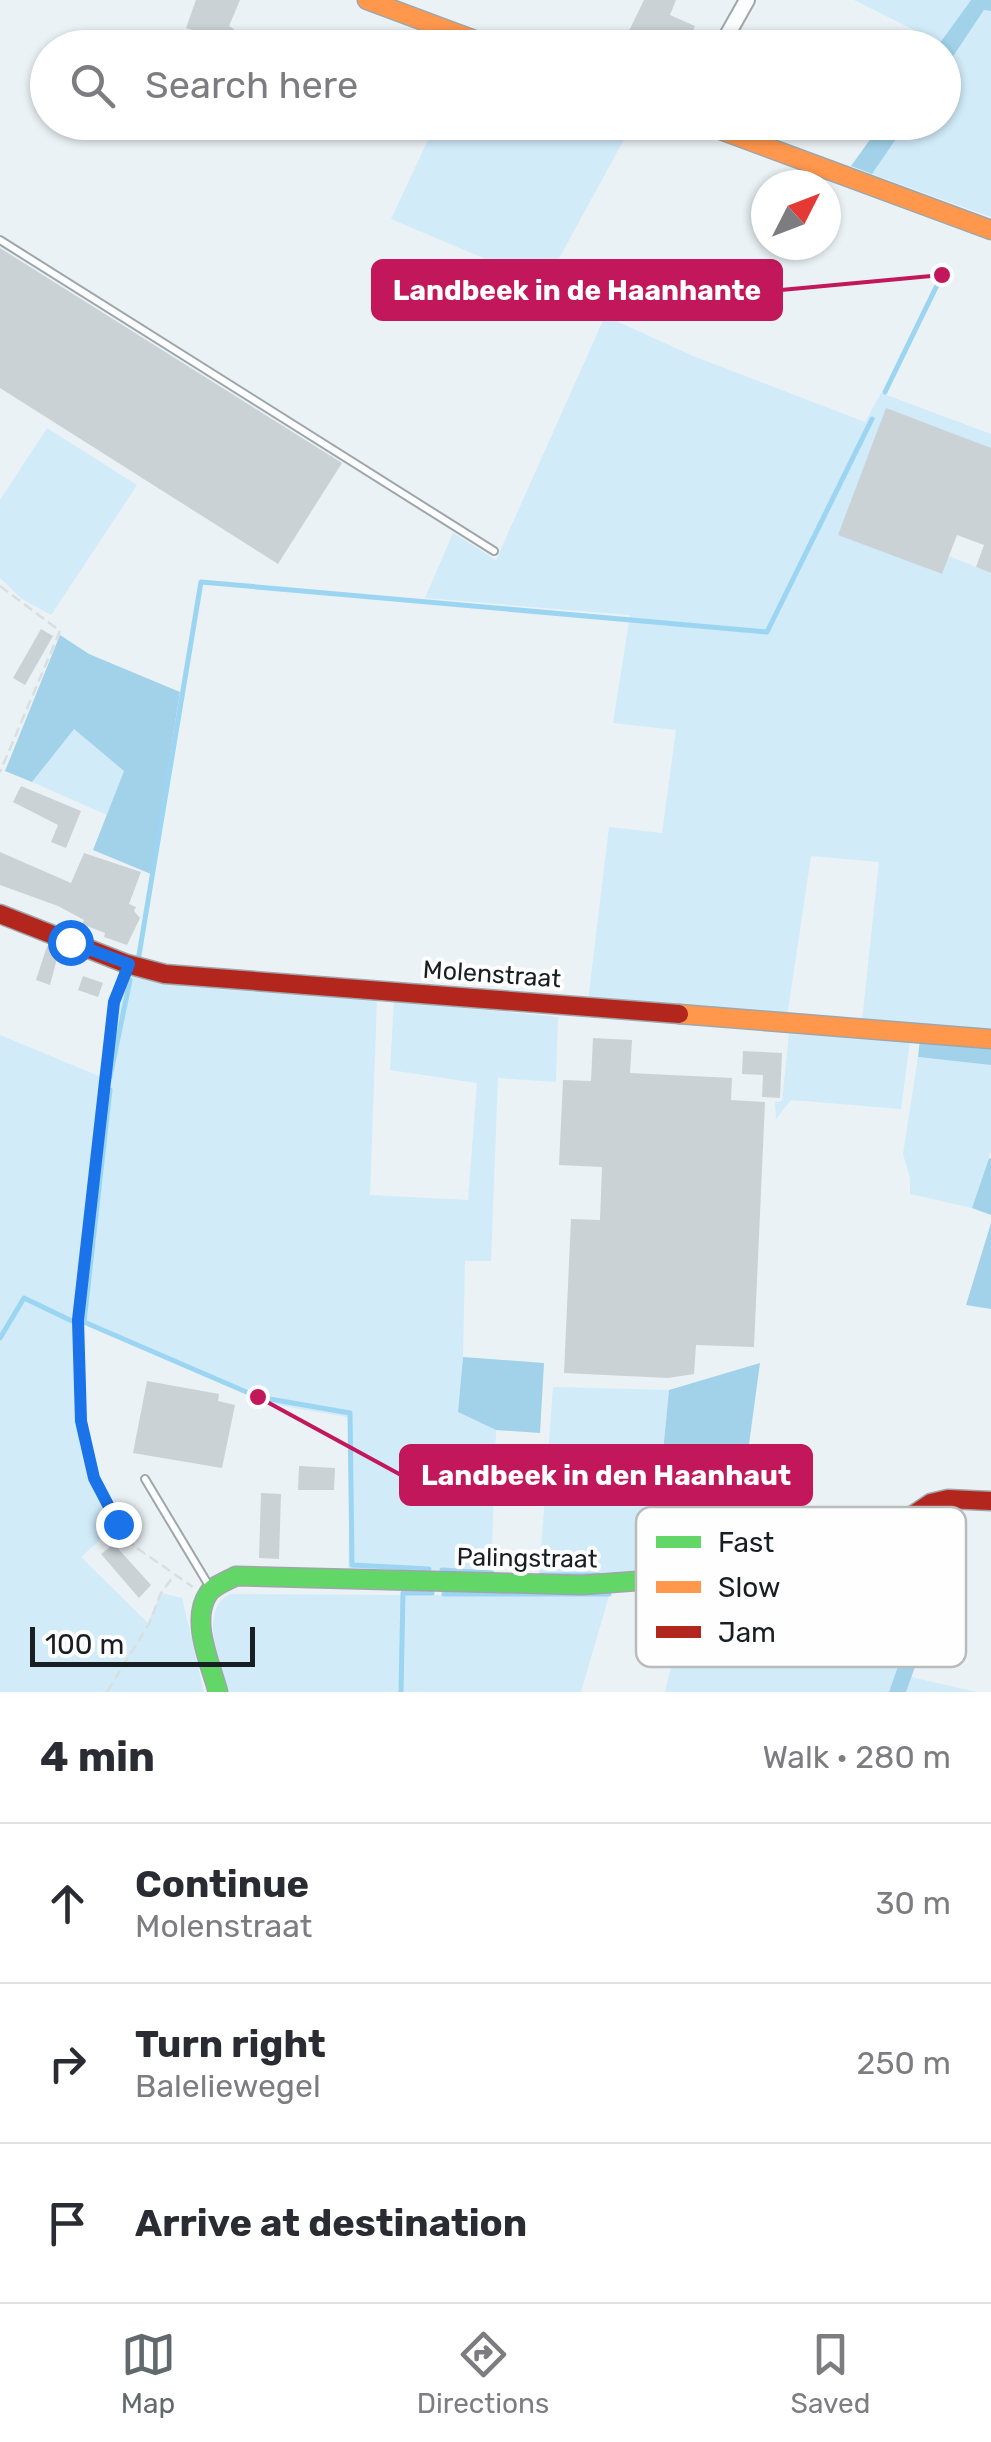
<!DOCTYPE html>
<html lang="en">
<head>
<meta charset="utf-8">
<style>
  :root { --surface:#fff; --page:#f7f7f7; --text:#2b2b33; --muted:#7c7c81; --line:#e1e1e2; --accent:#62696d }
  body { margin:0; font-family:Rubik,sans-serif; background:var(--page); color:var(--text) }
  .compass { position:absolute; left:751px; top:170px; width:90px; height:90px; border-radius:50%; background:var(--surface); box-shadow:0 2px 8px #0004; rotate:48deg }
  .scale { position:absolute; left:30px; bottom:25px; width:225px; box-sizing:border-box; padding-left:10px; border:5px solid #181f23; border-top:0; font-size:28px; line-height:35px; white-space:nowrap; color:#181f23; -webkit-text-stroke:8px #fefefe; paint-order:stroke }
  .stop { position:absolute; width:30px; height:30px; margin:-22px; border:8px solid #1a73e8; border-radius:50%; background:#fff }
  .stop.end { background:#1a73e8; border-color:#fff; box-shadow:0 2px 10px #0008 }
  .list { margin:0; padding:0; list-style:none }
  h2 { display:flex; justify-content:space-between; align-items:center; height:130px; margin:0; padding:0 40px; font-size:42px }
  h2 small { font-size:32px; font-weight:400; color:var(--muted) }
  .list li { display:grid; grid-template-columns:65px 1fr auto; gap:30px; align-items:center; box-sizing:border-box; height:160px; padding:0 40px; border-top:2px solid var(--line) }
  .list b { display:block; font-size:38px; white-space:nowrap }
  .list p { margin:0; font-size:32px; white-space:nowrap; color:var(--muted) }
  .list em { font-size:32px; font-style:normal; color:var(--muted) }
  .icon { flex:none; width:55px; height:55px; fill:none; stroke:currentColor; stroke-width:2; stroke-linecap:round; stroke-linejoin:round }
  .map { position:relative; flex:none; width:991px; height:1692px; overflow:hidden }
  .search { position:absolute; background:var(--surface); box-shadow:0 2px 8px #0004; left:30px; right:30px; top:30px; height:110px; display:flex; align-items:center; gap:25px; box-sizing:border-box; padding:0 35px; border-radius:55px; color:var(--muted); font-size:38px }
  .sheet { height:610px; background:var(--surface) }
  nav { display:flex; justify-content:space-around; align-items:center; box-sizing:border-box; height:140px; border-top:2px solid var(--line); background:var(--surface); font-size:28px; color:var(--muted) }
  nav a { display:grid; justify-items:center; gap:5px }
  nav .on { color:var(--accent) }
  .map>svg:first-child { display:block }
  .green { fill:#d1ebf9 }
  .forest { fill:#a1d2e9 }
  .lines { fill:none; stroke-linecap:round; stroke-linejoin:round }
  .stream { stroke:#9bd5f2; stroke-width:5 }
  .building { fill:#cad2d6 }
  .lane-casing { stroke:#9fa6a9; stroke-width:10 }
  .street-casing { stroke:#9fa6a9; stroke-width:18 }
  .fast-casing { stroke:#9fa6a9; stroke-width:21 }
  .slow-casing { stroke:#9fa6a9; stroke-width:21 }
  .jam-casing { stroke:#9fa6a9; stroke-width:21 }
  .path { stroke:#dbdedf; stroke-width:2.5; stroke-dasharray:10 5; stroke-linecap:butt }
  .lane { stroke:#fcfdfe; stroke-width:6 }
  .street { stroke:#fcfdfe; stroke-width:14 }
  .fast { stroke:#63d668; stroke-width:18 }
  .slow { stroke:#ff974d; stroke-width:18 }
  .jam { stroke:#b3261e; stroke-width:18 }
  .route { stroke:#1a73e8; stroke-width:12 }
  .labels { text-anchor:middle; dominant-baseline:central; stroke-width:8; stroke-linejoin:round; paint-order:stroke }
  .street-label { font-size:25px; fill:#181f23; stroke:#fefefe }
  .key { fill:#fefefe; stroke:#b9bbbc; stroke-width:2.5 }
  .key-label { font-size:28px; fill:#181f23 }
  .leader { fill:none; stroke:#c2185b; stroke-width:4 }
  .callout-dot { fill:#c2185b; stroke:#fefefe; stroke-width:4 }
  .callout { fill:#c2185b; stroke:#c2185b; stroke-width:4 }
  .callout-label { font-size:28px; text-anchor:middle; font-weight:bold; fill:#fff }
</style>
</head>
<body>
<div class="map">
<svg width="991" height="1692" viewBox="0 0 991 1692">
  <rect width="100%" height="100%" fill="#eaf2f6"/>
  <path class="green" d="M 854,0 L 971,0 L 940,43 Z
    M 985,9 L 991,11 L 991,217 L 872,174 L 907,123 L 944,122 L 944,70 Z
    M 436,123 L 436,122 L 633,123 L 545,284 L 391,219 Z
    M 605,316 L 693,356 L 865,422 L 881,393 L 991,434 L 991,448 L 839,534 L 941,574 L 949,556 L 991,573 L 991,1031 L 862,1021 L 879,862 L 811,856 L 787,1017 L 588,1001 L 609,827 L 662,833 L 676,730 L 613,723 L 630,615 L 425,598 L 453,533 L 496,560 Z
    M 47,428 L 137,485 L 51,615 L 22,599 L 0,578 L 0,500 Z
    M 73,728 L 124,771 L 107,815 L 32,782 Z
    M 125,972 L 377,999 L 370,1195 L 468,1200 L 477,1083 L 390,1070 L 394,1001 L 558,1017 L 556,1082 L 498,1078 L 491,1261 L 465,1261 L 463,1357 L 458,1412 L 496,1430 L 491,1579 L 348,1576 L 352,1418 L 266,1403 L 79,1321 L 81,1421 L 94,1478 L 118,1524 L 81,1557 L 148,1623 L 161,1593 L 182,1598 L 204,1692 L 0,1692 L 0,1035 L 106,1079 L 114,1003 Z
    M 789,1034 L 910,1041 L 901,1109 L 791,1100 L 776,1119 L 775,1102 L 782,1101 Z
    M 918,1057 L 991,1065 L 991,1151 L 972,1208 L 910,1194 L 910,1178 L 903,1154 Z
    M 553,1387 L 669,1390 L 651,1576 L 565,1579 L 539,1576 Z
    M 899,1538 L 907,1545 L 917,1607 L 889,1692 L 665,1692 L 690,1587 C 730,1584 812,1585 847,1570 C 866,1562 880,1542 899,1538 Z
    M 230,1594 L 609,1596 L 581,1692 L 227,1692 C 221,1663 197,1611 230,1594 Z
    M 911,1677 L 977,1692 L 906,1692 Z"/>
  <path class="forest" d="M 971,0 L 991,0 L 991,11 L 984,10 L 944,70 L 944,48 L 937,47 Z
    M 882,123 L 907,123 L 872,174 L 851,166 Z
    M 60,635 L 89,654 L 180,692 L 151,874 L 93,850 L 124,771 L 74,729 L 32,782 L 5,771 Z
    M 920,1039 L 991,1045 L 991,1065 L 918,1057 Z
    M 989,1158 L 991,1159 L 991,1215 L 972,1208 Z
    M 991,1223 L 991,1309 L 966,1305 Z
    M 463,1357 L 544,1363 L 540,1433 L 496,1430 L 458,1412 Z
    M 760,1363 L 737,1533 L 730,1532 L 732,1489 L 724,1478 C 708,1473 698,1477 692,1492 L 670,1503 L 671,1518 L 682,1519 L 679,1576 L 651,1576 L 669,1390 Z
    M 914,1620 L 930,1625 L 906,1692 L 889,1692 Z"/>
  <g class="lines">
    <path class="stream" d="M 885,392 L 942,275
      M 138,961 L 201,582 L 767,632 L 872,419
      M 110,1077 L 130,980
      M 110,1090 L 84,1322 L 258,1397 L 350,1413 L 352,1565 L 429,1569
      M 0,1338 L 24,1298 L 72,1321
      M 442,1570 L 492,1573
      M 541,1575 L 598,1575
      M 444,1594 L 609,1594
      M 401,1692 L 403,1593 L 432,1593"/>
  </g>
  <path class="building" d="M 196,0 L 240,0 L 229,26 L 234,29 L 228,41 L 186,28 Z
    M 644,0 L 676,0 L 670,15 L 695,26 L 686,48 L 656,48 L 627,35 Z
    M 0,248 L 342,463 L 278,564 L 0,388 Z
    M 886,408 L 991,448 L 991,573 L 976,567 L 984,545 L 957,535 L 942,574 L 838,535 Z
    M 41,629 L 53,636 L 25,685 L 13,678 Z
    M 21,786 L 81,811 L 66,848 L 51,842 L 58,825 L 13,802 Z
    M 0,852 L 71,883 L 84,853 L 141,872 L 129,904 L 136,907 L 134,911 L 140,918 L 127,945 L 104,937 L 105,933 L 82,924 L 84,920 L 58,906 L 0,885 Z
    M 47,946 L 59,951 L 50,985 L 36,980 Z
    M 83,976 L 103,983 L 98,997 L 78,990 Z
    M 593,1038 L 632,1040 L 630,1073 L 732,1078 L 731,1100 L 765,1102 L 754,1347 L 696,1345 L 694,1374 L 668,1378 L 564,1373 L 571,1219 L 600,1220 L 602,1167 L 559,1165 L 563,1080 L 591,1081 Z
    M 743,1051 L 782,1053 L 780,1098 L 762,1097 L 763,1075 L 742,1074 Z
    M 147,1381 L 219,1394 L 218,1401 L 235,1405 L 222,1468 L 133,1453 Z
    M 299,1466 L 335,1468 L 334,1490 L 298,1490 Z
    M 261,1493 L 281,1494 L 279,1559 L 259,1558 Z
    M 114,1544 L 151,1585 L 139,1598 L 101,1554 Z"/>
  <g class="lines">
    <g class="lane-casing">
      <path id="lane" d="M 0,240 L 494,551
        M 145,1479 L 211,1589"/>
    </g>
    <g class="street-casing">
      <path id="street" d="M 720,48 L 747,0"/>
    </g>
    <g class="fast-casing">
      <path id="fast" d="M 218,1692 C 211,1665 190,1621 208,1594 C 214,1585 227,1581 236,1576 L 582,1585 L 817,1568 L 845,1561"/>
    </g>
    <g class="slow-casing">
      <path id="slow" d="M 367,0 L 496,48
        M 699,122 L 991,230
        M 679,1014 L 991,1039"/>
    </g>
    <g class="jam-casing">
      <path id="jam" d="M 0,914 L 127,964 L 165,974 L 679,1014
        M 845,1561 L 931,1503 L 948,1499 L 991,1501"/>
    </g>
    <path class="path" d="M 513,43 L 526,48
      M 0,586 L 60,631 L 0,772
      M 122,981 L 114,1003 L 78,1320 L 81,1421 L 94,1478 L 118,1524 L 134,1546 L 193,1587
      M 107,1692 L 149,1624 L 161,1593 L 173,1577"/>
    <use href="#lane" class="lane"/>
    <use href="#street" class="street"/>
    <use href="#fast" class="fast"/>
    <use href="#slow" class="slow"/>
    <use href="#jam" class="jam"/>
  </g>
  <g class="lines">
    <path class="route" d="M 70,942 L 129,964 L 114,1002 L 78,1320 L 81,1421 L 94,1478 L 118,1524"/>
  </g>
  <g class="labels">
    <g class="street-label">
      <text transform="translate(492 974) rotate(4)">Molenstraat</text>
      <text transform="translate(527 1558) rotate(1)">Palingstraat</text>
    </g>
  </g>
  <rect x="636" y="1507" width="330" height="160" rx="15" class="key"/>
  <rect x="656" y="1536" width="45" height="12" fill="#63d668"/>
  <rect x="656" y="1581" width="45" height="12" fill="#ff974d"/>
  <rect x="656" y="1626" width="45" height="12" fill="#b3261e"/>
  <g class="key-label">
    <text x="718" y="1552">Fast</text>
    <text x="718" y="1597">Slow</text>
    <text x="718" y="1642">Jam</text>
  </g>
  <path class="leader" d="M942 275L781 290M258 1397L401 1475"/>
  <g class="callout-dot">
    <circle cx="942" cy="275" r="10"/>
    <circle cx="258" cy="1397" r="10"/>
  </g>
  <g class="callout">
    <rect x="373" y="261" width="408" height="58" rx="10"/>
    <rect x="401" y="1446" width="410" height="58" rx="10"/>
  </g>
  <g class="callout-label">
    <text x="577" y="300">Landbeek in de Haanhante</text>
    <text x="606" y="1485">Landbeek in den Haanhaut</text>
  </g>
</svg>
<svg class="compass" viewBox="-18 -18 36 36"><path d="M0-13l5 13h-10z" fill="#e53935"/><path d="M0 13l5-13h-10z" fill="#7c7c81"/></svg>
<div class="scale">100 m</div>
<div class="stop" style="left:70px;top:942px"></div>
<div class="stop end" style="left:118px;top:1524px"></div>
<div class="search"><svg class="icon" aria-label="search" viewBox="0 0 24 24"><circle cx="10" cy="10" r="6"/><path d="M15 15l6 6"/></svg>Search here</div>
</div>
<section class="sheet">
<h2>4 min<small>Walk · 280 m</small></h2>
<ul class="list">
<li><svg class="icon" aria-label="ahead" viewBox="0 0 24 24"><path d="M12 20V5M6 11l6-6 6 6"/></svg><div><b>Continue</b><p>Molenstraat</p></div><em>30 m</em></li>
<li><svg class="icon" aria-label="right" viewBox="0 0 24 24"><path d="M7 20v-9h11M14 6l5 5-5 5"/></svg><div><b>Turn right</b><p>Baleliewegel</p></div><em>250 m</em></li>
<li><svg class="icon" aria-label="arrive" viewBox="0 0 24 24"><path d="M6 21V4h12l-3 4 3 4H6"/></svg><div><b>Arrive at destination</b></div></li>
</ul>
</section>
<nav>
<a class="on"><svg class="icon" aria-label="map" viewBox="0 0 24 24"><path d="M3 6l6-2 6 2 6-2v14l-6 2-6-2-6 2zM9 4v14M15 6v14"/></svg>Map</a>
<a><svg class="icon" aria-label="directions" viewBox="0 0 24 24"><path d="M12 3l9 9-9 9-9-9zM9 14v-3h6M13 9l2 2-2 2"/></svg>Directions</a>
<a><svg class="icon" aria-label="saved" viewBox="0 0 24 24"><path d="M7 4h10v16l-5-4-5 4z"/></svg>Saved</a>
</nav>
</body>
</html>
